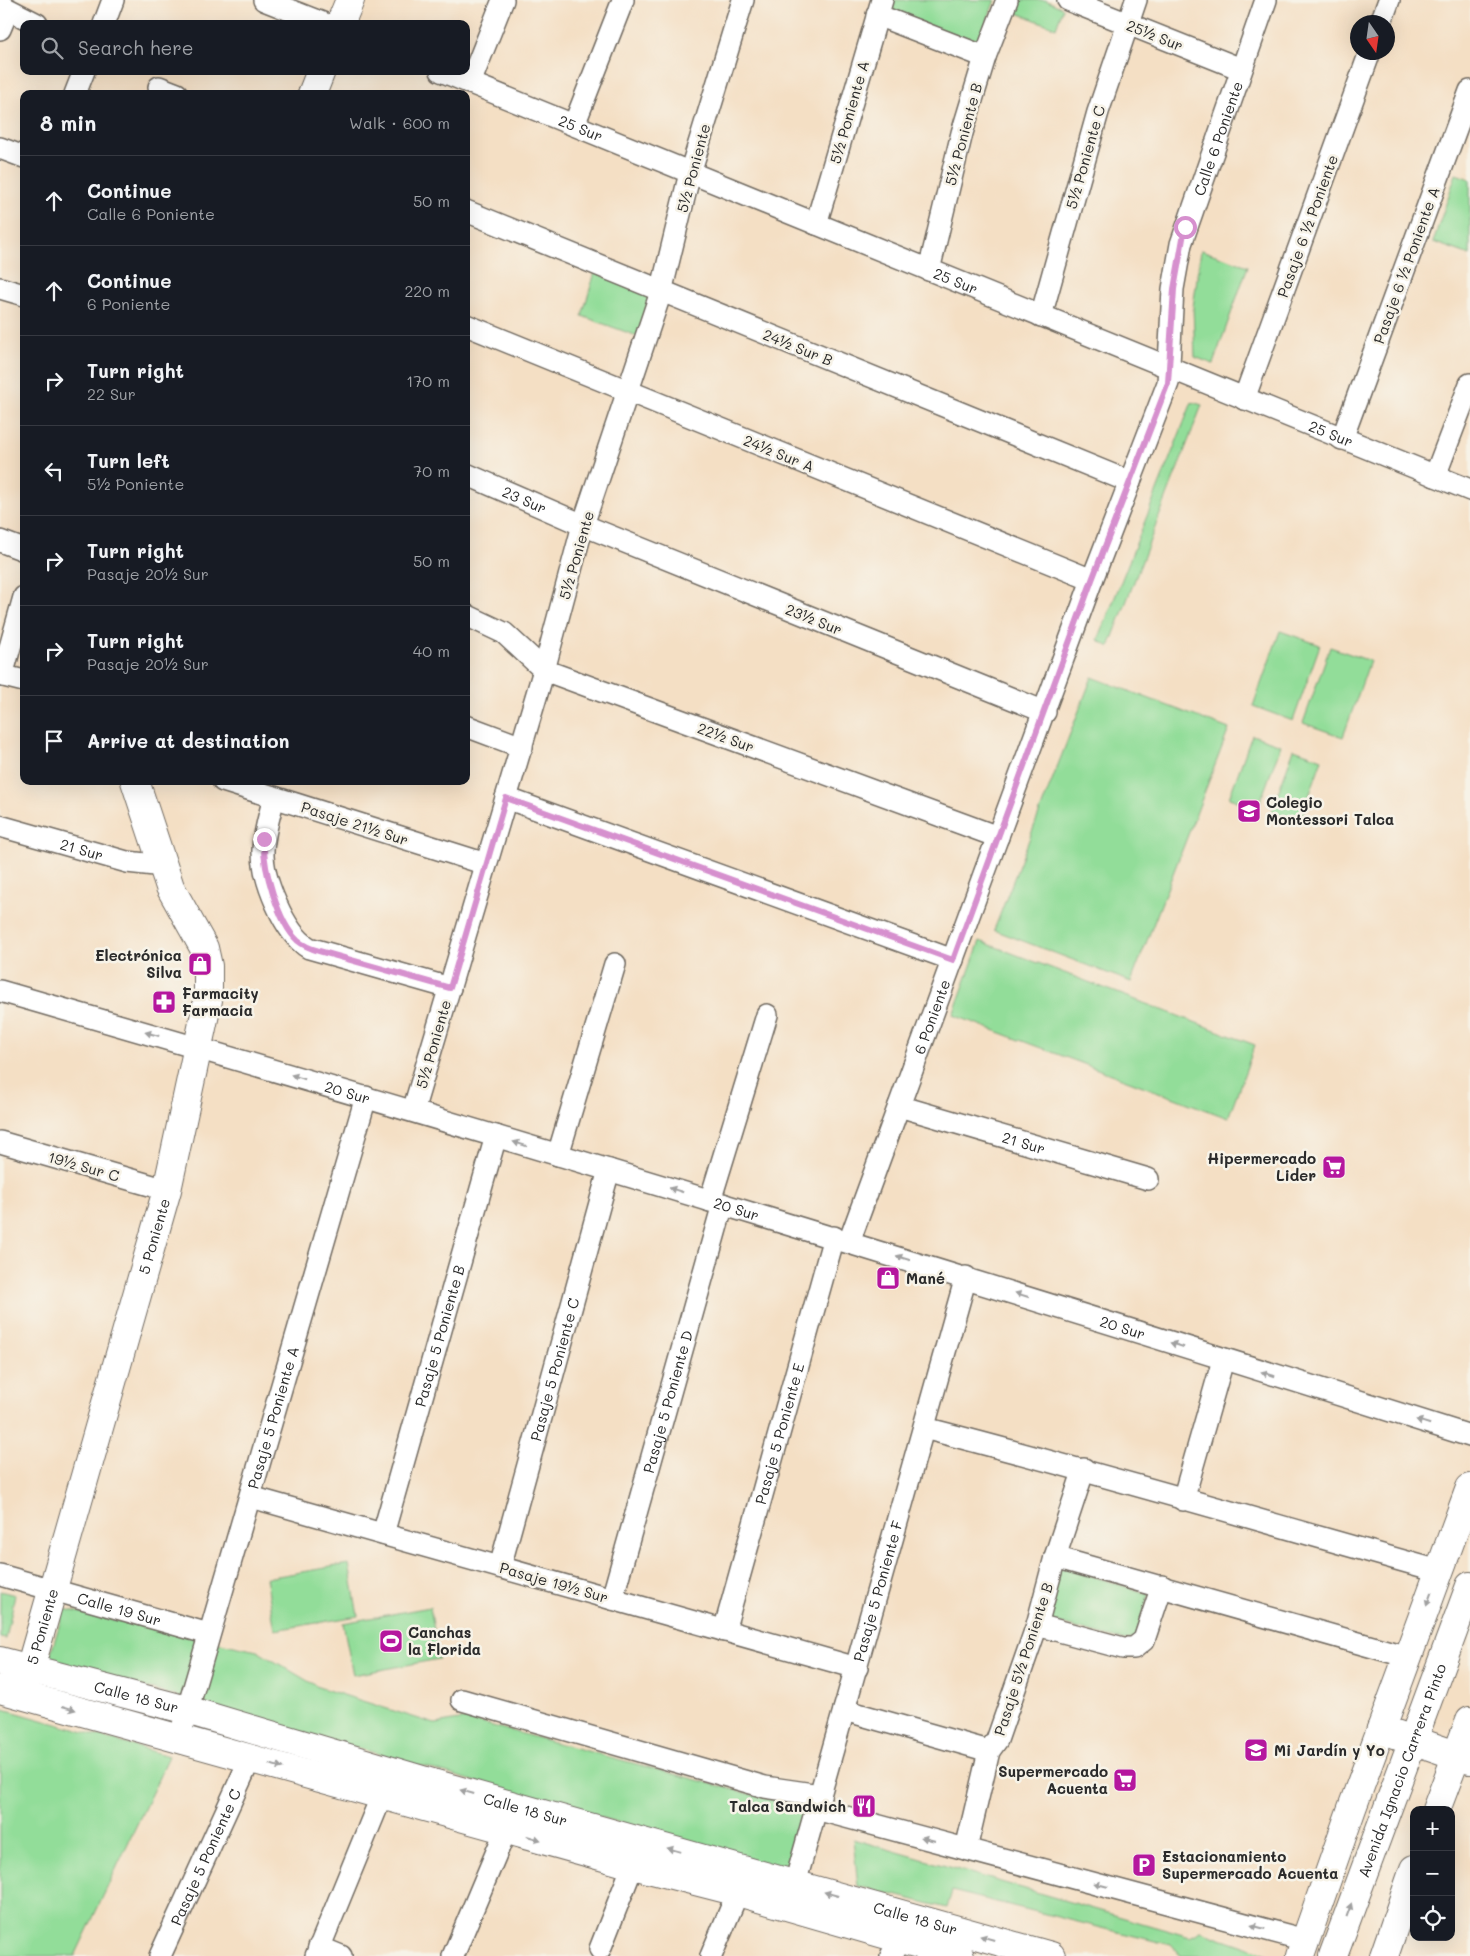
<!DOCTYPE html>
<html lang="en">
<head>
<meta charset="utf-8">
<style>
  :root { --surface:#171b24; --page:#242831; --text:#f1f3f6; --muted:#9ea1a6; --line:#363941 }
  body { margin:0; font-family:Mali,sans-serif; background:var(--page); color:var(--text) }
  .controls { position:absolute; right:15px; bottom:15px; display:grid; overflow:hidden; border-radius:10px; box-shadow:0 5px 20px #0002 }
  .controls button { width:45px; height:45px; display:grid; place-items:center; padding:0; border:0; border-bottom:1px solid var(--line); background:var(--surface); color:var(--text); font:25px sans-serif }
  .compass { position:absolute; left:1350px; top:15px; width:45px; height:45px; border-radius:50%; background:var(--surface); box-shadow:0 5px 20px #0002; rotate:167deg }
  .stop { position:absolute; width:15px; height:15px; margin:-11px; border:4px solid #d690ce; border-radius:50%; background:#fff }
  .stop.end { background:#d690ce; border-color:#fff; box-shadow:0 1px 5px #0008 }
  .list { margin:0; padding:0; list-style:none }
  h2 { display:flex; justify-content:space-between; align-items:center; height:65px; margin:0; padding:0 20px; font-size:21px }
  h2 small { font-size:16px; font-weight:400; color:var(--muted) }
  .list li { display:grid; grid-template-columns:32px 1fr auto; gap:15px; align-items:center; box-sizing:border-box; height:90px; padding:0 20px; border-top:1px solid var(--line) }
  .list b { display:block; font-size:19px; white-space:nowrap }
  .list p { margin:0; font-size:16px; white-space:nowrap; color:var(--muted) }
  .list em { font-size:16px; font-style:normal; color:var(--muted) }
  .icon { flex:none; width:28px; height:28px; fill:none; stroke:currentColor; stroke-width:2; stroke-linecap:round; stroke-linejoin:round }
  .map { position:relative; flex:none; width:1470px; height:1956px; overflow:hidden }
  .search { position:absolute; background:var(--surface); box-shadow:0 5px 20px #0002; left:20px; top:20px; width:450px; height:55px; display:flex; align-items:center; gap:12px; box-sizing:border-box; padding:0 18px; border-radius:10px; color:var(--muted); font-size:19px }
  .panel { position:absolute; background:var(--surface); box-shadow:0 5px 20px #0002; left:20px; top:90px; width:450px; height:695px; border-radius:10px }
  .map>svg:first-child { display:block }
  .green { fill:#92dd99; stroke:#5e8462 }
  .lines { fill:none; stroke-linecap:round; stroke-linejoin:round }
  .street-casing { stroke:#716a61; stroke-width:24 }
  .secondary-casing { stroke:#716a61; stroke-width:30 }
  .primary-casing { stroke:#716a61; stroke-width:30 }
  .street { stroke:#fff; stroke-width:21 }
  .secondary { stroke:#fff; stroke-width:28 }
  .primary { stroke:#fff; stroke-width:28 }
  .oneway { fill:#a0a0a0 }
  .route { stroke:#d690ce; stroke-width:6 }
  .labels { text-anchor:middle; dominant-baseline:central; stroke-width:5; stroke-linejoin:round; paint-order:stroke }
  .street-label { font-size:15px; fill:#2b2b2b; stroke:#f7f3e8 }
  .poi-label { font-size:15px; font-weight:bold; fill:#2b2b2b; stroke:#f7f3e8; text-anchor:start }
</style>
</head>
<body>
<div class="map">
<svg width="1470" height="1956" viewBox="0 0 1470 1956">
  <rect width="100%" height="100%" fill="#f7f3e8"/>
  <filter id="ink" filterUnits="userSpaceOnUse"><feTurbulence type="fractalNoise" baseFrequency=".02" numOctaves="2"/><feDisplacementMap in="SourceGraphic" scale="10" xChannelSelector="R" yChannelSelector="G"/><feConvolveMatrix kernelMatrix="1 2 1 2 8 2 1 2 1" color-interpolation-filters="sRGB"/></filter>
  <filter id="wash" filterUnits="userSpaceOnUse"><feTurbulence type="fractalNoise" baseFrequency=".0096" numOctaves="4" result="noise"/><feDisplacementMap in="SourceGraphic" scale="20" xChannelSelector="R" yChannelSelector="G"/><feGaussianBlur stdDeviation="1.12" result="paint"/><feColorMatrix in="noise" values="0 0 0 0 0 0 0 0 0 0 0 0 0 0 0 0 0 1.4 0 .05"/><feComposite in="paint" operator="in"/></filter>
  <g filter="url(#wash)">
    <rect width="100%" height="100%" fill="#f4dfc4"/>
    <path class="green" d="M 891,0 L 995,0 L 978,45 L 889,10 Z
      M 1017,0 L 1045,0 L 1063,8 L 1056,28 L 1012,11 Z
      M 1456,174 L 1470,179 L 1470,255 L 1433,242 Z
      M 1201,250 L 1248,266 L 1213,364 L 1195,357 L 1193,307 Z
      M 595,272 L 651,298 L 637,336 L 582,316 Z
      M 1192,402 L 1202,405 L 1109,647 L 1098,640 Z
      M 1280,631 L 1320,645 L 1293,721 L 1253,706 Z
      M 1330,647 L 1370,661 L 1343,737 L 1303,723 Z
      M 1092,677 L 1229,729 L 1131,982 L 994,930 Z
      M 1252,735 L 1281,745 L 1258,808 L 1229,798 Z
      M 1294,749 L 1322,759 L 1300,822 L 1271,812 Z
      M 980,941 L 1255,1045 L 1228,1118 L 953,1015 Z
      M 349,1564 L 358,1616 L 275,1630 L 266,1578 Z
      M 1067,1568 L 1149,1594 L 1135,1638 L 1125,1641 L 1046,1620 L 1056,1570 Z
      M 0,1591 L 15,1595 L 6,1639 L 0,1638 Z
      M 430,1607 L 439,1659 L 353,1675 L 343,1623 Z
      M 64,1609 L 257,1651 L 318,1687 L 435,1724 L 466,1719 L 807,1809 L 789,1871 L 49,1660 Z
      M 0,1708 L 169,1756 L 75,1956 L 0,1956 Z
      M 853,1839 L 1190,1937 L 1201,1931 L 1267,1954 L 1266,1956 L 1181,1956 L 1171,1945 L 952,1891 L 947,1908 L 858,1886 Z"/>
  </g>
  <g filter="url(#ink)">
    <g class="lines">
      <g class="street-casing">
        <g id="street">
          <path d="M 264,0 L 325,24"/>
          <path d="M 1068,0 L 1241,69"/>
          <path d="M 0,5 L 37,24"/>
          <path d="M 877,15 L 985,57"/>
          <path d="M 1381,22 L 1389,0"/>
          <path d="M 104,24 L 113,0"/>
          <path d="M 0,29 L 8,10"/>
          <path id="s1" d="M 441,71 L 1470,490"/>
          <path d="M 470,83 L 503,0"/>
          <path d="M 159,87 L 177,94"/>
          <path d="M 75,94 L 84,71"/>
          <path d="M 574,125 L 623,0"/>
          <path d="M 0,148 L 24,157"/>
          <path d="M 466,211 L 1130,482"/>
          <path d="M 816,224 L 882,0"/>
          <path d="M 929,270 L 962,133 L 985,57 L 1007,0"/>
          <path d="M 0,288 L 24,295"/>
          <path d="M 1041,316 L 1098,112 L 1136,0"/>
          <path d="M 466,325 L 1092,580"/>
          <path d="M 1244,399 L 1370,52"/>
          <path d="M 1342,439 L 1470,91"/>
          <path id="s2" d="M 466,474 L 583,525 L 1045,712"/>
          <path d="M 1435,476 L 1470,384"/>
          <path d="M 0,541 L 24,550"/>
          <path d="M 466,615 L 504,633 L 544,670 L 998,837"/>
          <path d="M 0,675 L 24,681"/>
          <path d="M 2,676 L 24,597"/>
          <path d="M 466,726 L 522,747"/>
          <path d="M 223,781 L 486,864"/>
          <path d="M 274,797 C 270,814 264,832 263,850 C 262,878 284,933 309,948 L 450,988"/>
          <path d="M 506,798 L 953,960"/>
          <path id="s3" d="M 0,826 L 127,862 L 164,866"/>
          <path id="s4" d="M 0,991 C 492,1132 982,1282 1470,1436"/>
          <path id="s5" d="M 899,1106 L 1148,1179"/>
          <path d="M 413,1111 L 544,670 L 583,525 L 661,292 L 690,173 L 743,0"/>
          <path d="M 0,1142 L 167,1190"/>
          <path d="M 558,1155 L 615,964"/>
          <path d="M 710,1201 L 767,1015"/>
          <path id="s6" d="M 849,1242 L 1092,580 L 1168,383 L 1173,289 L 1181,244 L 1266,0"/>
          <path d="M 924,1428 C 1096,1472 1267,1523 1439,1571"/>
          <path d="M 251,1497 L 857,1668"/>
          <path d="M 1183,1500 L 1223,1360"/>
          <path id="s7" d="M 383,1534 L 496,1136"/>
          <path d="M 1055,1557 L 1408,1657"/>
          <path id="s8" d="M 500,1567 L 609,1170"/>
          <path id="s9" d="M 0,1575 L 209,1634"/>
          <path id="s10" d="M 612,1599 L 723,1204"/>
          <path d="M 1037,1625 L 1123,1648 L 1134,1648 L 1144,1640 L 1162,1586"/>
          <path id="s11" d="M 724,1631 L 834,1237"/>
          <path d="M 462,1700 L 765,1787 L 820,1795"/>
          <path d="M 844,1710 L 989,1751"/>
          <path id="s12" d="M 179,1739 L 366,1097"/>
          <path d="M 816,1809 L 1305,1940"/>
          <path d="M 966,1849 L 989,1751 L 997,1740 L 1037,1625 L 1055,1557 L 1084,1469"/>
          <path id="s13" d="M 791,1898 L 966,1277"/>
          <path d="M 319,1947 L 341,1956"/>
          <path d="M 600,1949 L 633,1865"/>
          <path id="s14" d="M 160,1956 L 250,1759"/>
          <path d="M 316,1956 L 382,1795"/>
          <path d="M 453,1956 L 506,1830"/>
          <path d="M 711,1956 L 738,1892"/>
          <path d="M 891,1956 L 899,1940"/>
        </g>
      </g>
      <g class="secondary-casing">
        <g id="secondary">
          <path d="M 340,24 L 350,0"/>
          <path d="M 312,94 L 321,71"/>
          <path id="s15" d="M 0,1661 L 187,1710 L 432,1783 L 1051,1956"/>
          <path id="s16" d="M 25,1686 L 167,1190 L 208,1000 L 208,966 L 204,948 L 170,887 L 135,781"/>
          <path d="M 0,1689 L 633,1865 L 738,1892 L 960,1956"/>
          <path d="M 1381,1729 L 1470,1760"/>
          <path d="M 1436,1810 L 1470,1720"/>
          <path d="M 1384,1956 L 1414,1869"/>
        </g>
      </g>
      <g class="primary-casing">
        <g id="primary">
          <path d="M 1300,1956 L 1352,1808 L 1470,1488"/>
          <path id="s17" d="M 1333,1956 L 1470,1586"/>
        </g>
      </g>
      <use href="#street" class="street"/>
      <use href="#secondary" class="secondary"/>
      <use href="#primary" class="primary"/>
    </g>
    <defs><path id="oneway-solid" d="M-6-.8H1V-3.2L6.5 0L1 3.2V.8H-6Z" transform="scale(1.25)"/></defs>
    <g class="oneway">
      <use href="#oneway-solid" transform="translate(152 1034) rotate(-165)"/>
      <use href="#oneway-solid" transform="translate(298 1077) rotate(-163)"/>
      <use href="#oneway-solid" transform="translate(520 1144) rotate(-163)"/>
      <use href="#oneway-solid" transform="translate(676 1190) rotate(-163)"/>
      <use href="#oneway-solid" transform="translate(903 1258) rotate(-163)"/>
      <use href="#oneway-solid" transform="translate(1022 1295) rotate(-162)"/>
      <use href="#oneway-solid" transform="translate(1177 1345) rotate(-162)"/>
      <use href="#oneway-solid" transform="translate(1268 1374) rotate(-163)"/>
      <use href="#oneway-solid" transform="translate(1423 1422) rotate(-163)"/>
      <use href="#oneway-solid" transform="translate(1429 1599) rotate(110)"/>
      <use href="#oneway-solid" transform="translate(69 1708) rotate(16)"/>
      <use href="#oneway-solid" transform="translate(276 1766) rotate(16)"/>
      <use href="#oneway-solid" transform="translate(467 1792) rotate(-164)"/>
      <use href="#oneway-solid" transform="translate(534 1838) rotate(16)"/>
      <use href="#oneway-solid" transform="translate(928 1839) rotate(-165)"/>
      <use href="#oneway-solid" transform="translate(674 1850) rotate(-164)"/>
      <use href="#oneway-solid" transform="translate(1101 1885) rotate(-165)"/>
      <use href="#oneway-solid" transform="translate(831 1894) rotate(-164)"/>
      <use href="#oneway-solid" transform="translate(1349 1910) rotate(-70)"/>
      <use href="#oneway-solid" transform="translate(1258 1927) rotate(-165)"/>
      <use href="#oneway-solid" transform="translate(987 1938) rotate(-164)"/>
    </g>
  </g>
  <g class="lines" filter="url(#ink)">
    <path class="route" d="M 264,839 C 262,866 278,923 298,941 C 304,946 312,949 319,951 L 450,988 L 506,798 L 953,960 L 1092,580 L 1168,383 L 1174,289 L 1185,227"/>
  </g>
  <defs>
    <g id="school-square" transform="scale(1.25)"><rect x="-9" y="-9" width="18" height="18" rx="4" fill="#b5179e" stroke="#f7f3e8"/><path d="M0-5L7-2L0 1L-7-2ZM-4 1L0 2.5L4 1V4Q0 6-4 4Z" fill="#fff"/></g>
    <g id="shop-square" transform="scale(1.25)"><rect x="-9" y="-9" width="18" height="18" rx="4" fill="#b5179e" stroke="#f7f3e8"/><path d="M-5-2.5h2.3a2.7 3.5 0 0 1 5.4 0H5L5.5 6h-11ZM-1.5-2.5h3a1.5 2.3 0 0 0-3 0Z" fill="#fff"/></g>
    <g id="pharmacy-square" transform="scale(1.25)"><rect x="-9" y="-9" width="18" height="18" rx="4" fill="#b5179e" stroke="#f7f3e8"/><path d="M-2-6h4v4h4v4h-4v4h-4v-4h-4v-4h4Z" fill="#fff"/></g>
    <g id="supermarket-square" transform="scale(1.25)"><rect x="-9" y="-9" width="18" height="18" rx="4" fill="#b5179e" stroke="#f7f3e8"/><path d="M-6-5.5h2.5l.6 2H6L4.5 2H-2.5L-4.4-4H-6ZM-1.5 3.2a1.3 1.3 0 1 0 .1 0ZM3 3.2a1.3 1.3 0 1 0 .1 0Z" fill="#fff"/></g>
    <g id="stadium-square" transform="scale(1.25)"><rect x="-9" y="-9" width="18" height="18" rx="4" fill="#b5179e" stroke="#f7f3e8"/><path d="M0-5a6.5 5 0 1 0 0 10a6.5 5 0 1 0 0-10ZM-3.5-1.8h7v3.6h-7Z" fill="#fff"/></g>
    <g id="restaurant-square" transform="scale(1.25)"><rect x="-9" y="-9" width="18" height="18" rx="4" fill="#b5179e" stroke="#f7f3e8"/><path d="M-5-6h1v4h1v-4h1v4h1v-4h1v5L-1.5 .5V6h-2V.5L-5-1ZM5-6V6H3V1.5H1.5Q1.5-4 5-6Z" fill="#fff"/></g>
    <g id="parking-square" transform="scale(1.25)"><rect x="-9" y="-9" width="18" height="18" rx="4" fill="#b5179e" stroke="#f7f3e8"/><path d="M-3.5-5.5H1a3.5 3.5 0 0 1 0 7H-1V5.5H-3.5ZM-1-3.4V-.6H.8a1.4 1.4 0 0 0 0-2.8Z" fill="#fff"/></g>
  </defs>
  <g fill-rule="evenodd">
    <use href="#school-square" x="1249" y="811"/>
    <use href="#shop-square" x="200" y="964"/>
    <use href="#pharmacy-square" x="164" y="1002"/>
    <use href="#supermarket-square" x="1334" y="1167"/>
    <use href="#shop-square" x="888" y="1278"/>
    <use href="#stadium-square" x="391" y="1641"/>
    <use href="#school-square" x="1256" y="1750"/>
    <use href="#supermarket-square" x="1125" y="1780"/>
    <use href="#restaurant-square" x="864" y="1806"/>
    <use href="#parking-square" x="1144" y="1865"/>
  </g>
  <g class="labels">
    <g class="street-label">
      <text transform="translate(1155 35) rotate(22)">25½ Sur</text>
      <text transform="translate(849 112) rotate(-74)">5½ Poniente A</text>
      <text stroke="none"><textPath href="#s1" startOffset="151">25 Sur</textPath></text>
      <text transform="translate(963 134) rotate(-75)">5½ Poniente B</text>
      <text stroke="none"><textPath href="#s6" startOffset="1168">Calle 6 Poniente</textPath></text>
      <text transform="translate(1085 157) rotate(-74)">5½ Poniente C</text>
      <text transform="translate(693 168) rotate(-75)">5½ Poniente</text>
      <text transform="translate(1307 226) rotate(-70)">Pasaje 6 ½ Poniente</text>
      <text transform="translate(1406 265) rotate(-70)">Pasaje 6 ½ Poniente A</text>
      <text stroke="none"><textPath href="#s1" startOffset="556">25 Sur</textPath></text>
      <text transform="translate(798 347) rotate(22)">24½ Sur B</text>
      <text stroke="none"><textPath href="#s1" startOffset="961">25 Sur</textPath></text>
      <text transform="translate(779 453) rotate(22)">24½ Sur A</text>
      <text stroke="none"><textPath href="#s2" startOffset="64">23 Sur</textPath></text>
      <text transform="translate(576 555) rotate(-74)">5½ Poniente</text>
      <text transform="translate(814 619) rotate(22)">23½ Sur</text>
      <text transform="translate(726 737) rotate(20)">22½ Sur</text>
      <text transform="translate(355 823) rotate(18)">Pasaje 21½ Sur</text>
      <text stroke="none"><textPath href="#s3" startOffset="85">21 Sur</textPath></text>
      <text stroke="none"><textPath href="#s6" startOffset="240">6 Poniente</textPath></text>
      <text transform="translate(433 1044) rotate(-74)">5½ Poniente</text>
      <text stroke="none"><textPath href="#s4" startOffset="362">20 Sur</textPath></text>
      <text stroke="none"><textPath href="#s5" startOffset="130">21 Sur</textPath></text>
      <text transform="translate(84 1166) rotate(16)">19½ Sur C</text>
      <text stroke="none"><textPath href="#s4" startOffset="768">20 Sur</textPath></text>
      <text stroke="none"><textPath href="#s16" startOffset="468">5 Poniente</textPath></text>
      <text stroke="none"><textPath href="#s4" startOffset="1172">20 Sur</textPath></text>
      <text stroke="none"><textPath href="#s7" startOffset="206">Pasaje 5 Poniente B</textPath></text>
      <text stroke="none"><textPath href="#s8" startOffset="205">Pasaje 5 Poniente C</textPath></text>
      <text stroke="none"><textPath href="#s10" startOffset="205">Pasaje 5 Poniente D</textPath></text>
      <text stroke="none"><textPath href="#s12" startOffset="335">Pasaje 5 Poniente A</textPath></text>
      <text stroke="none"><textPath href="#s11" startOffset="205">Pasaje 5 Poniente E</textPath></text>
      <text transform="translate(554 1582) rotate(16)">Pasaje 19½ Sur</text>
      <text stroke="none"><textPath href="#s13" startOffset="319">Pasaje 5 Poniente F</textPath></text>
      <text stroke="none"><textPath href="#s9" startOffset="124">Calle 19 Sur</textPath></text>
      <text stroke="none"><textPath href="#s16" startOffset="62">5 Poniente</textPath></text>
      <text transform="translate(1023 1659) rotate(-72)">Pasaje 5½ Poniente B</text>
      <text stroke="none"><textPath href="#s15" startOffset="141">Calle 18 Sur</textPath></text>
      <text stroke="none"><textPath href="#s17" startOffset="198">Avenida Ignacio Carrera Pinto</textPath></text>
      <text stroke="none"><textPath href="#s15" startOffset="546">Calle 18 Sur</textPath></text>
      <text stroke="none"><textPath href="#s14" startOffset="109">Pasaje 5 Poniente C</textPath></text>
      <text stroke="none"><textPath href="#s15" startOffset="951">Calle 18 Sur</textPath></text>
    </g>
    <g class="poi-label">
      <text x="1266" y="802">Colegio<tspan x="1266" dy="17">Montessori Talca</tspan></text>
      <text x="182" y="955" text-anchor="end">Electrónica<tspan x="182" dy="17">Silva</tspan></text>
      <text x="182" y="993">Farmacity<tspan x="182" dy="17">Farmacia</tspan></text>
      <text x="1316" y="1158" text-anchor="end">Hipermercado<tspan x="1316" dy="17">Lider</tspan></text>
      <text x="906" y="1278">Mané</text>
      <text x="408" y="1632">Canchas<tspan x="408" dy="17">la Florida</tspan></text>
      <text x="1274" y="1750">Mi Jardín y Yo</text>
      <text x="1108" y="1771" text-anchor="end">Supermercado<tspan x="1108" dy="17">Acuenta</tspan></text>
      <text x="846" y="1806" text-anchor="end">Talca Sandwich</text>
      <text x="1162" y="1856">Estacionamiento<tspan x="1162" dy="17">Supermercado Acuenta</tspan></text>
    </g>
  </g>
</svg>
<div class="controls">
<button>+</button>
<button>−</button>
<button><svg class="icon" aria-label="locate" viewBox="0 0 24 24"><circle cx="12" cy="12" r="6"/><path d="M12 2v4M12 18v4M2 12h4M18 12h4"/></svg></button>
</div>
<svg class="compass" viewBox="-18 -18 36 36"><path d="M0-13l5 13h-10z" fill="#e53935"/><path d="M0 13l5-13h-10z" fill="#9ea1a6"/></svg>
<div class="stop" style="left:1185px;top:227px"></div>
<div class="stop end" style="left:264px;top:839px"></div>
<div class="search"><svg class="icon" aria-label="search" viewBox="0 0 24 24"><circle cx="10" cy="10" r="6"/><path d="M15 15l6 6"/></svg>Search here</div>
<section class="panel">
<h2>8 min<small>Walk · 600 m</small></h2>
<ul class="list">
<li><svg class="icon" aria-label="ahead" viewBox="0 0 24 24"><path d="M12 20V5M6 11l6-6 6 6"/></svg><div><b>Continue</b><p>Calle 6 Poniente</p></div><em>50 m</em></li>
<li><svg class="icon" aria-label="ahead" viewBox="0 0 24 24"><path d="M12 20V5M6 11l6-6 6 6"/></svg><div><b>Continue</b><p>6 Poniente</p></div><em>220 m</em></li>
<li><svg class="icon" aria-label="right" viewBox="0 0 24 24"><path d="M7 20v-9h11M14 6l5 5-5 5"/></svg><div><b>Turn right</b><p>22 Sur</p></div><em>170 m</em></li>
<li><svg class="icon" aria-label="left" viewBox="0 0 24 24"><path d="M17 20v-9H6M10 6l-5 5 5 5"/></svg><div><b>Turn left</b><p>5½ Poniente</p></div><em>70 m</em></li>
<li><svg class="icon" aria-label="right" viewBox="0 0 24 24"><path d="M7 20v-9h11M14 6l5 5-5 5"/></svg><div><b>Turn right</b><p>Pasaje 20½ Sur</p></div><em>50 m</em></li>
<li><svg class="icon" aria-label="right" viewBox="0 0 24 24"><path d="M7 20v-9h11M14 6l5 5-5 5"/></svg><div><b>Turn right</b><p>Pasaje 20½ Sur</p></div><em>40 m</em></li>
<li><svg class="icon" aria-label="arrive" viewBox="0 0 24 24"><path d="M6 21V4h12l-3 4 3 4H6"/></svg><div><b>Arrive at destination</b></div></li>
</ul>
</section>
</div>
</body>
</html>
